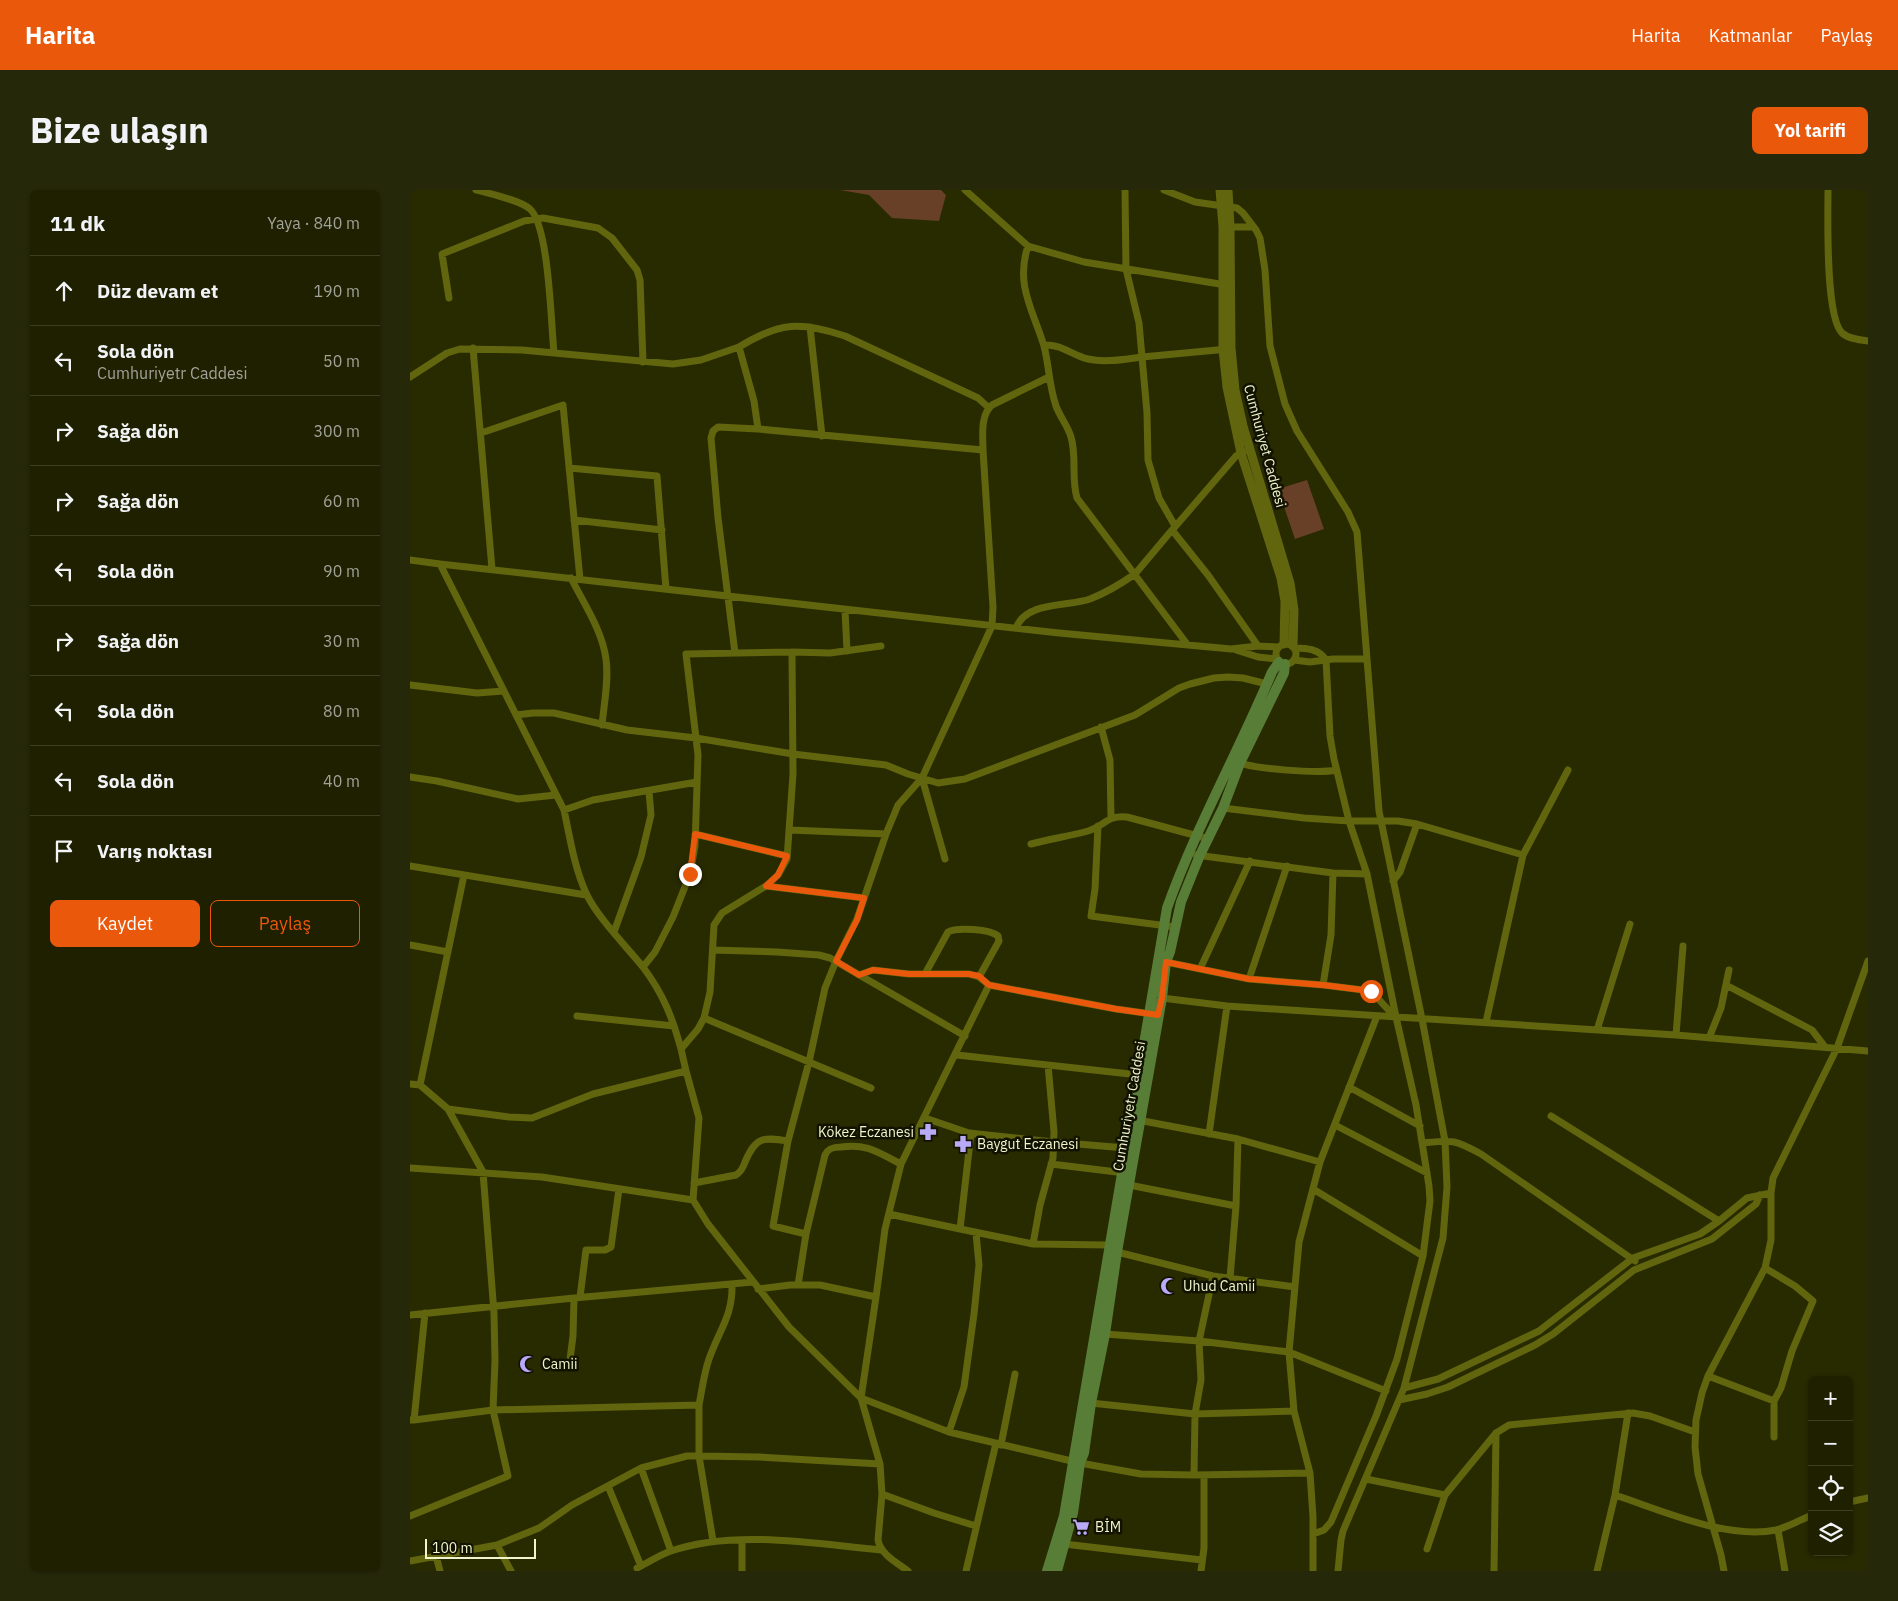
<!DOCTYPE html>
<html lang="tr">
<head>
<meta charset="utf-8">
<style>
  :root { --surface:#1e2000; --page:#26280a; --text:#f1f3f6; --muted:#a1a399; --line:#3c3e22; --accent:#ea580c }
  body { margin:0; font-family:"IBM Plex Sans",sans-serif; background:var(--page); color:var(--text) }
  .controls { position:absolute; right:15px; bottom:15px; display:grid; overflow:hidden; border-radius:8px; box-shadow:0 1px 4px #0004 }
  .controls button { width:45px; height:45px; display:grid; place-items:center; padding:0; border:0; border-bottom:1px solid var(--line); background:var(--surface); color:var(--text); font:25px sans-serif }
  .scale { position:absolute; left:15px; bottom:12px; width:111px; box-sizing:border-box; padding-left:5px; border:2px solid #f0f5cd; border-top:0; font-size:14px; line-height:18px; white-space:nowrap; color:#f0f5cd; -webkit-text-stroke:4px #111200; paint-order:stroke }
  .stop { position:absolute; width:15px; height:15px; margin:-11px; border:4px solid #ea580c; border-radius:50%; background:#fff }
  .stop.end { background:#ea580c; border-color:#fff; box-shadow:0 1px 5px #0008 }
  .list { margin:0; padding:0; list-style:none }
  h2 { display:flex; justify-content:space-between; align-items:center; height:65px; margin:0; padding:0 20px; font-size:21px }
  h2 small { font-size:16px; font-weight:400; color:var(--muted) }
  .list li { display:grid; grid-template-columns:32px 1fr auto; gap:15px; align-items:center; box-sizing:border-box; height:70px; padding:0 20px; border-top:1px solid var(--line) }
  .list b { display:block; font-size:19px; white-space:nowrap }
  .list p { margin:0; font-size:16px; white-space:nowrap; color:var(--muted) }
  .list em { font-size:16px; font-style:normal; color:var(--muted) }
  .actions { display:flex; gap:10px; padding:15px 20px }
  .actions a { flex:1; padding:11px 0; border:1px solid var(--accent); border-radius:8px; text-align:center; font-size:18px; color:var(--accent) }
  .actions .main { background:var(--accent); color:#fff }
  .icon { flex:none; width:28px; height:28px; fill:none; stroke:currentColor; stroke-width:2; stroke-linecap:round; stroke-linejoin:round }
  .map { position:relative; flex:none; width:1458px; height:1381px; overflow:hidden; border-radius:8px }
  header { display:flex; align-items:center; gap:30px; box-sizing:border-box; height:70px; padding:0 25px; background:var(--accent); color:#fff }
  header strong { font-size:24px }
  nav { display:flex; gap:28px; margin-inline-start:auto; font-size:18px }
  .intro { display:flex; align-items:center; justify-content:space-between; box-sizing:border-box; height:120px; padding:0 30px }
  h1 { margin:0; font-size:35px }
  .button { padding:12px 22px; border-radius:8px; background:var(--accent); color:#fff; font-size:18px; font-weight:700 }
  main { display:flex; gap:30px; padding:0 30px }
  aside { flex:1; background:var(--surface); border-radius:8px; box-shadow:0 1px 4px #0004 }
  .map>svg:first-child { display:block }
  .green { fill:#674027 }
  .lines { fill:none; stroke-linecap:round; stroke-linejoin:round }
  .minor { stroke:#61650d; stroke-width:7 }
  .tertiary { stroke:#61650d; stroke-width:9 }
  .secondary { stroke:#587d37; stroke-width:10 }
  .route { stroke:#ea580c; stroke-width:6 }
  .labels { text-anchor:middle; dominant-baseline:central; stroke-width:5; stroke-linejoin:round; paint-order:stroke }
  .street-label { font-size:14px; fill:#f0f5cd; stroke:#111200 }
  .poi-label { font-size:14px; fill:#f0f5cd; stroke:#111200; text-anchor:start }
</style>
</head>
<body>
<header>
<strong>Harita</strong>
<nav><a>Harita</a><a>Katmanlar</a><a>Paylaş</a></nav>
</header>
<div class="intro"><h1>Bize ulaşın</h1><a class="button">Yol tarifi</a></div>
<main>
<aside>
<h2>11 dk<small>Yaya · 840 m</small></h2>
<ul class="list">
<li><svg class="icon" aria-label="ahead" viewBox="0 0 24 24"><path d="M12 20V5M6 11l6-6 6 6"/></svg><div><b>Düz devam et</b></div><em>190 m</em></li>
<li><svg class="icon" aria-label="left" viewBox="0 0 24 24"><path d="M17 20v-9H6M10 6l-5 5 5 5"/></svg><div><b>Sola dön</b><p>Cumhuriyetr Caddesi</p></div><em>50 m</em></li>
<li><svg class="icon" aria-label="right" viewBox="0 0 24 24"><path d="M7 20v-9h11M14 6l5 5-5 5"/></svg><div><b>Sağa dön</b></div><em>300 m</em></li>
<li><svg class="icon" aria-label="right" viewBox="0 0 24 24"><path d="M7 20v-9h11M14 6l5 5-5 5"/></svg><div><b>Sağa dön</b></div><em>60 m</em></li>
<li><svg class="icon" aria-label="left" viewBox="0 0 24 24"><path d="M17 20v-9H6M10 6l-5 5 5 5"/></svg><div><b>Sola dön</b></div><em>90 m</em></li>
<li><svg class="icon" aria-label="right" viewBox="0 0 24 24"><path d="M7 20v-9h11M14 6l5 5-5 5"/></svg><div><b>Sağa dön</b></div><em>30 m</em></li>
<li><svg class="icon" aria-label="left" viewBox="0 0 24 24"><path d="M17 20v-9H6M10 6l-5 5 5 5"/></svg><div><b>Sola dön</b></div><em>80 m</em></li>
<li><svg class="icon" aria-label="left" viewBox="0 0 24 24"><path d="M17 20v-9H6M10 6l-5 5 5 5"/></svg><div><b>Sola dön</b></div><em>40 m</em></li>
<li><svg class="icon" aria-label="arrive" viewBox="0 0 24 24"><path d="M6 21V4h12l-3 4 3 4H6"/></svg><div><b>Varış noktası</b></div></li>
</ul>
<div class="actions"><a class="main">Kaydet</a><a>Paylaş</a></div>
</aside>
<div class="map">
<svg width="1458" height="1381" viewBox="0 0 1458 1381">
  <rect width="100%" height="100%" fill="#282a00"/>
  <path class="green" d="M 430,0 L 531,0 L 536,5 L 529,31 L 482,28 L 459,5 Z
    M 897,290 L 914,339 L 885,349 L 868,299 Z"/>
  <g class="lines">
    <path class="minor" d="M 66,0 C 80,4 110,10 120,19 C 139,36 141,134 144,163
      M 555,0 L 618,56 L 674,72 L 816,95
      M 715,0 L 716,79 L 729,133 L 732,167 L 818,159
      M 754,0 L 785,12 L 827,18 L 833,23 L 846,40 L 850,48 L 855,80 L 860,156 L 875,214 L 887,241 L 938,322 L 947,342 L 969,621 L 1012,829 L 1035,951 L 1037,997 L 1033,1048 L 994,1198 L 933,1341 L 931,1350 L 928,1381
      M 1418,0 C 1418,26 1415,126 1432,143 C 1439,149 1450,150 1458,151
      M 820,37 L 843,37
      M 618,56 C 605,95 623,120 634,156 C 639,175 639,196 646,216 C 650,227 658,236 661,247 C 667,267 661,288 667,308 L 777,454
      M 39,108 L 32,64 L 114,31 L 133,28 L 188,38 L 202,48 L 227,80 L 230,90 L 233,172
      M 400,137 L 412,246
      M 634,155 C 651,154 662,165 678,169 C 695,173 715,169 732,167 L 737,223 L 738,270 L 749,308 L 765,336
      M 63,158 L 82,379
      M 0,187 L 37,163 L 50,159 L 112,160 L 263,174 L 291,170 L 329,157
      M 71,243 L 153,215 L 170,389
      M 573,260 L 348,239 L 344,211 L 329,157 C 370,132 390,131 435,146 L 551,200 L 568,208 L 579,218
      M 159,278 L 247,286 L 256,399
      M 164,330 L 252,340
      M 764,338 L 826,266 L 834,262
      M 0,370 L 30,374
      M 161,388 C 174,414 192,440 196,469 C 199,490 194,514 192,535
      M 435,420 L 437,461
      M 606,438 C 616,411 658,417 680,409 C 696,403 712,393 725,384 L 762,340 L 798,385 L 848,456
      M866 464a10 10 0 1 1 20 0a10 10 0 1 1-20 0Z
      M 885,458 C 897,458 909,459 916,470 L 920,546 L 924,569 L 939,631 L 957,684 L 986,827 L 1006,915 L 1019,996 L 1020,1011 L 1013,1066 L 987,1169 L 966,1226 L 921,1332 L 914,1340 L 903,1344
      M 826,460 L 848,467 L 867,469
      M 382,462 L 420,463 L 471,456
      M 325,463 L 308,328 L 301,248 L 303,241 L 308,237 L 348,239
      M 884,470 L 900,472 L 923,469 L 957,469
      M 0,495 L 67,503 L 94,501 L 154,620
      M 94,501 L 30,374 L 649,443 L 821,459 L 848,456 L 868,457
      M 106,525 L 123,523 L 144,523 L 217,540 L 286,548 L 383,564 L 476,575 L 498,584 L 528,593 L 555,589 L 725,525 L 769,498 L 780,494 L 804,488 L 818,487 L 833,488 L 857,494
      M 691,537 L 700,570 L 701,627
      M 827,572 C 844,579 909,584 926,580
      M 0,587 L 27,591 L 108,609 L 146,605
      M 512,588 L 535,669
      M 287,592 L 183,610 L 154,620 C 160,648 164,676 176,703 C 187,727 216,756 233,777 L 245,762 L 263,727 L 280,684 L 285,656 L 288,565 L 276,464 L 382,462 L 383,584 L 377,669 L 368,685 L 356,696 L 312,723 L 304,735 L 300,802 L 294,828
      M 813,618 L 894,628 L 939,631 L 988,631 L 1007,634 L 1113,665 L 1076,832
      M 688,636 L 685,699 L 681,726 L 765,737
      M 380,640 L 476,644 L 447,729 L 426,771 L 415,798 L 399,872 L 378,951 L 363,1036 L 396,1044
      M 285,644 L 377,666
      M 476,644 L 488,615 L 512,588 L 582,436 L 583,417 L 573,260 C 573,246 570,225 582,215 L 639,187
      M 621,654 C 640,649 660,646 678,641 C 695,636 696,625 717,627 L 799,649
      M 786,665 L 923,683 L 957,684
      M 1113,665 L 1158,580
      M 0,676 L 176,705
      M 983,691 L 990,682 L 1007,634
      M 356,696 L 454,708
      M 204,742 L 231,667 L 241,625 L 239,601
      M 0,755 L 38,762
      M 303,760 L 367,762 L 409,765 L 420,768 L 555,846
      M 756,772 L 839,789 L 913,795 L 961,801 L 985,827
      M 233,777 C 253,804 262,826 271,859
      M 790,779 L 840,671
      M 515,784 L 538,742 C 547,737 580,739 588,746 L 589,751 L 569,787
      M 449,785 L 463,780 L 499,784 L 559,784 L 569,787 L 579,795
      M 839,789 L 877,676
      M 913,795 L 921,745 L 923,683
      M 1316,795 L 1402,840 L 1415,857
      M 752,808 L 817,816 L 1266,845 L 1458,861
      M 167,826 L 264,836
      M 1187,840 L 1220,734
      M 1266,845 L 1273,756
      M 1299,848 L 1311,818 L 1319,780
      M 547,865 L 729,885
      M 276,881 L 271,859 L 288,839 L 294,828 L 461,898
      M 0,894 L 10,895 L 38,919 L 73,982 L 84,1123 L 85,1171 L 83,1220 L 289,1215 L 289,1266 L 277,1266 L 231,1278 L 162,1315 L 129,1338 L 87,1355
      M 10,895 L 54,685
      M 939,897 L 1010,936
      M 38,919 L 99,927 L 122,928 L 183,904 L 276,881 L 289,928 L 283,1010 L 298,1034 L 379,1137 L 451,1208 L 539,1242 L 670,1273 L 731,1284 L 784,1285 L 900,1283
      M 1141,926 L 1309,1031
      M 515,928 L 559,943 L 643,952 L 716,958
      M 728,930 L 828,949 L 910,972
      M 925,935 L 1017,983
      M 799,944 L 817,816
      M 1013,953 C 1043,950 1044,949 1071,964 L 1225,1071
      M 491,974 L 579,795 L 706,819 L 742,824
      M 641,974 L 715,983
      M 0,978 L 132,987 L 283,1010
      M 284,993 L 326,985 C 331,982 333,978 335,972 C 346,947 352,947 378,951
      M 719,995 L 826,1016
      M 903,999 L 1013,1066
      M 479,1024 L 550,1039 L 561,943
      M 550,1039 L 623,1054 L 699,1055 L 707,1062 L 803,1086 L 885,1097
      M 623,1054 L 630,1015 L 643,968 L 644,942 L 638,875
      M 1355,1078 L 1385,1096 L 1403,1111 L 1382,1161 L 1371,1198 L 1364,1211 L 1364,1247
      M 820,1088 L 826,1016 L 828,949
      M 388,1095 L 396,1044 L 415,965 C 418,958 424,957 431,957 C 457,953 469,963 491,974 L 475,1039 L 466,1107
      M 348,1099 L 380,1095 L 410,1095 L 466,1107 L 451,1208 L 470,1274 L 472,1304 L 468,1350 C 471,1365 486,1372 498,1381
      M 170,1107 L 176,1060 L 195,1060 L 201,1057 L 209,999
      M 0,1125 L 164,1108 L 343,1092
      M 695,1144 L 789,1151 L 879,1162 L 976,1201
      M 159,1177 L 163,1146 L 164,1108
      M 1298,1186 L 1364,1211
      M 994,1198 L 1028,1189 L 1129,1141 L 1223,1068 L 1290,1044 L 1309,1031 L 1337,1008 L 1361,1003
      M 989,1210 L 1017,1204 L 1038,1197 L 1125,1155 L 1143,1144 L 1224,1080 L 1302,1049 L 1346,1014 L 1350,1005
      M 681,1213 L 785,1224 L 884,1221
      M 289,1215 C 292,1200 294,1183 299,1169 C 309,1140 323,1126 322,1094
      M 0,1230 L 4,1230 L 15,1123
      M 539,1242 L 554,1197 L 564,1124 L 569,1075 L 566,1043
      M 591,1255 L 605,1184
      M 231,1278 L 261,1361
      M 784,1285 L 785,1224 L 791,1190 L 789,1151 L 803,1086
      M 956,1289 L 1035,1305
      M 198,1296 L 231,1376
      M 472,1304 L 524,1323 L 566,1336
      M 1205,1305 C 1251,1320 1317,1350 1366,1340 C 1378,1337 1390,1330 1402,1325
      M 1439,1312 L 1458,1308
      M 0,1326 L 98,1286 L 83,1220 L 4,1230
      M 1368,1340 L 1375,1381
      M 303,1351 L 289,1266 L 349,1267 L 470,1274
      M 332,1351 L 332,1381
      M 654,1354 L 792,1370
      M 1017,1359 L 1035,1305 L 1086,1243 L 1099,1235 L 1223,1223 L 1240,1226 L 1285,1242
      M 26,1366 L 30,1381
      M 0,1371 L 87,1355 L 101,1381
      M 227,1378 C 238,1373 249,1365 261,1361 C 325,1339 405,1354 471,1360
      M 556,1381 L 586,1253
      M 791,1381 L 794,1358 L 794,1285
      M 903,1381 L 903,1327 L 900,1283 L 884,1221 L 879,1162 L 889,1052 L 910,972 L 967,826
      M 1084,1381 L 1086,1243
      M 1187,1381 L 1205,1305 L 1218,1223
      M 1314,1381 L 1311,1365 L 1288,1284 L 1285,1257 L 1286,1230 L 1292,1203 L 1298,1186 L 1355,1078 L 1361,1050 L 1361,1003 L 1363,988 L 1427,858 L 1458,771"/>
    <path class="tertiary" d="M 810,0 L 813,37 L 813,159 L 817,197 L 831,263 L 871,388 L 875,411 L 874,454
      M 818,0 L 820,37 L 821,158 L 825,200 L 833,236 L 880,393 L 884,420 L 883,456"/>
    <path class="secondary" d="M 637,1381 L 654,1326 L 757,718 C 786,637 829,561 862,482 L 869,472
      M 647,1381 L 663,1323 L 670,1273 L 674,1263 L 681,1213 L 695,1144 L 707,1062 L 752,808 L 756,772 L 760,762 L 771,712 L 790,665 L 813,618 L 830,573 L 874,483 L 875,474"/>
  </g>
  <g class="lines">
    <path class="route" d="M 280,684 L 285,644 L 377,666 L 368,685 L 356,696 L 454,708 L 447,730 L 426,771 L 449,785 L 463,780 L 499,784 L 559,784 L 569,786 L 579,795 L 706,819 L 748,825 L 752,808 L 756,772 L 839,789 L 913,795 L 961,801"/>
  </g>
  <defs>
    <g id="pharmacy-bare" transform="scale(1.35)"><path d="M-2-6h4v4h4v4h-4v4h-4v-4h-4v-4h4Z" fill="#b9aaf7" stroke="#111200" stroke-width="2.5" paint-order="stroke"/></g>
    <g id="mosque-bare" transform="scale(1.35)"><path d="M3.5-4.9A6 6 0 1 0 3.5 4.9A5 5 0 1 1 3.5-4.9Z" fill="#b9aaf7" stroke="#111200" stroke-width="2.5" paint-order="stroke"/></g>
    <g id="supermarket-bare" transform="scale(1.35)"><path d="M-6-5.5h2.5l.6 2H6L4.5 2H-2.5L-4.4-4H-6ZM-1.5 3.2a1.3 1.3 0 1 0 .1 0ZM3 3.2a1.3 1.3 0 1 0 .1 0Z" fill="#b9aaf7" stroke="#111200" stroke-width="2.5" paint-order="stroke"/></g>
  </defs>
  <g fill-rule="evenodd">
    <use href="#pharmacy-bare" x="518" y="942"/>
    <use href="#pharmacy-bare" x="553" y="954"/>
    <use href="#mosque-bare" x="759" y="1096"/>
    <use href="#mosque-bare" x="118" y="1174"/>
    <use href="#supermarket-bare" x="671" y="1337"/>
  </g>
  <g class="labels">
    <g class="street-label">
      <text transform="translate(855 256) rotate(75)">Cumhuriyet Caddesi</text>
      <text transform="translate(719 916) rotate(-80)">Cumhuriyetr Caddesi</text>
    </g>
    <g class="poi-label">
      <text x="504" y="942" text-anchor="end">Kökez Eczanesi</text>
      <text x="567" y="954">Baygut Eczanesi</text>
      <text x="773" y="1096">Uhud Camii</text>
      <text x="132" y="1174">Camii</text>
      <text x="685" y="1337">BİM</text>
    </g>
  </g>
</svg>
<div class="controls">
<button>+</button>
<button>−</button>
<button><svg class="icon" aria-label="locate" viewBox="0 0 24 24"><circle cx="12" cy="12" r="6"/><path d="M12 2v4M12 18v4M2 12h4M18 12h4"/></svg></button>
<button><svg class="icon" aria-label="layers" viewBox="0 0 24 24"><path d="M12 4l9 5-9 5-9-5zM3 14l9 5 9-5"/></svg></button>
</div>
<div class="scale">100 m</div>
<div class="stop" style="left:961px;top:801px"></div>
<div class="stop end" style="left:280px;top:684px"></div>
</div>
</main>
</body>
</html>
